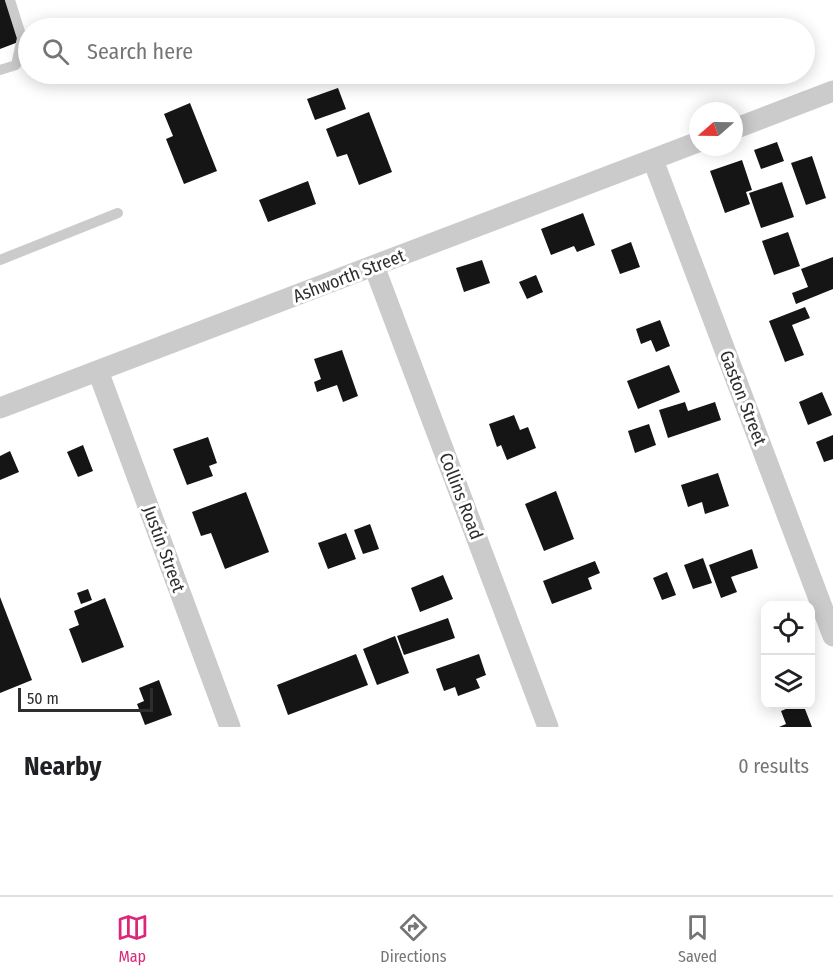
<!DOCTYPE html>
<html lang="en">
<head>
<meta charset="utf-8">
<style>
  :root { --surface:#fff; --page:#f2f2f2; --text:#202124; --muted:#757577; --line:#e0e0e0; --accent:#db2777 }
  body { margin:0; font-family:"Fira Sans Condensed",sans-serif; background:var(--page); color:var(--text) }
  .controls { position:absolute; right:18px; bottom:18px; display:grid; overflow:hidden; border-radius:12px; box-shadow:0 3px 15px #0003 }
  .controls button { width:54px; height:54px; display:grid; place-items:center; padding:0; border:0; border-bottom:2px solid var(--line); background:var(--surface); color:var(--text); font:30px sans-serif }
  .compass { position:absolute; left:689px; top:102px; width:54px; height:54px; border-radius:50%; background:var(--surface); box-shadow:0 3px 15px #0003; rotate:250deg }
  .scale { position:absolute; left:18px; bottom:15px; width:135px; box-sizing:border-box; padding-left:6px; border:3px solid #2e2e2e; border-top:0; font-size:16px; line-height:21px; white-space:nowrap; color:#2e2e2e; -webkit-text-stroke:4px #fff; paint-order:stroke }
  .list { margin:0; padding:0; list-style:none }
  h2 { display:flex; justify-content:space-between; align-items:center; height:78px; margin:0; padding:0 24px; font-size:26px }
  h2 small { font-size:20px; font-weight:400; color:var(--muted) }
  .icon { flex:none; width:33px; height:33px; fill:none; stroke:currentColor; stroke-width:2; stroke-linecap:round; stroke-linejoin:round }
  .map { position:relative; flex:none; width:833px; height:727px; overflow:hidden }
  .search { position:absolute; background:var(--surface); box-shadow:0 3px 15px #0003; left:18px; right:18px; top:18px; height:66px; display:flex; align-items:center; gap:15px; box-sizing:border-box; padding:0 21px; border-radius:33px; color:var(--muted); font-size:22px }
  .sheet { height:168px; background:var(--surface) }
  nav { display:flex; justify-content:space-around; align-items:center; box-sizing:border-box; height:84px; border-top:2px solid var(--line); background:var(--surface); font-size:16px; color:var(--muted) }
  nav a { display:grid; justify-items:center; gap:3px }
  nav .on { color:var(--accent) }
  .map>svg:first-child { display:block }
  .building { fill:#151515 }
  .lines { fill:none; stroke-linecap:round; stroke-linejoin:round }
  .service { stroke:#cbcbcb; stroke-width:10 }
  .minor { stroke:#cbcbcb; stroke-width:21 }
  .labels { text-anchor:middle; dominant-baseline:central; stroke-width:6; stroke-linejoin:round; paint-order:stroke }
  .street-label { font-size:18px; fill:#2e2e2e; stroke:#fff }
</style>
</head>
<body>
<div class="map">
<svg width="833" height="727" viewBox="0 0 833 727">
  <rect width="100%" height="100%" fill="#fff"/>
  <path class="building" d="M 0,0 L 5,0 L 21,41 L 0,49 Z
    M 338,88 L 346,109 L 315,120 L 307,99 Z
    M 190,103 L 217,171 L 184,184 L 166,139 L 173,136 L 164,114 Z
    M 369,112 L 392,172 L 359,185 L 347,154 L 337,157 L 326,129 Z
    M 777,142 L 784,161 L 761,169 L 754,150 Z
    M 812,156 L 826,198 L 806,205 L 791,163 Z
    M 742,160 L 752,190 L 746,192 L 750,204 L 725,213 L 710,171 Z
    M 308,181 L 316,204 L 268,222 L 259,200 Z
    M 782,182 L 794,217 L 761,228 L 749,193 Z
    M 583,213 L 595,245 L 577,252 L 574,246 L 551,255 L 541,229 Z
    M 788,232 L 800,266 L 774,275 L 762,241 Z
    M 631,242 L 640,267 L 620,274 L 611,250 Z
    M 833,257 L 833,289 L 796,304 L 792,293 L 808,287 L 801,269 Z
    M 482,260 L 490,283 L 464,292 L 456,268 Z
    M 536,275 L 543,292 L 527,299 L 519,282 Z
    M 805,307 L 810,318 L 792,325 L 804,355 L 785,362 L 769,321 Z
    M 660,320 L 670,346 L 656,352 L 651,340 L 641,344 L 636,329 Z
    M 342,350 L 358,396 L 343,402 L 337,385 L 317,392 L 314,382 L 321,379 L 314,359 Z
    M 669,365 L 680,392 L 638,409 L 627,381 Z
    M 822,392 L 832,415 L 808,425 L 799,402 Z
    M 685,402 L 688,411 L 715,402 L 721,420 L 668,438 L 659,410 Z
    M 514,415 L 520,430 L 528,427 L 536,448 L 507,460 L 501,445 L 497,447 L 489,424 Z
    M 649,424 L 656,445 L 635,453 L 628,431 Z
    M 833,435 L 833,459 L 824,462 L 816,442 Z
    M 208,437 L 217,463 L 209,466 L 213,476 L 187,485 L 173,449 Z
    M 83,445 L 93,471 L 78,477 L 67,452 Z
    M 10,451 L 19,472 L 0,480 L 0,456 Z
    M 718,473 L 729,506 L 705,514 L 702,502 L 688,507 L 681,485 Z
    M 556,491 L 574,539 L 544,551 L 525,504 Z
    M 246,492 L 269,552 L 225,569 L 211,533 L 201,536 L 192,512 Z
    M 370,524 L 379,549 L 363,554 L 354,530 Z
    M 346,533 L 356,559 L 328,569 L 318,543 Z
    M 752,549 L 758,568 L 731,577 L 737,592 L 721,598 L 709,565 Z
    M 703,558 L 712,583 L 693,589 L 684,565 Z
    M 595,561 L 600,573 L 588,578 L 592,589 L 552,604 L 543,581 Z
    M 667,572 L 676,595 L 662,600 L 653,578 Z
    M 443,575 L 453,599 L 420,612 L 411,588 Z
    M 88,589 L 92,600 L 81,604 L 77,593 Z
    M 0,597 L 32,680 L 0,693 Z
    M 105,598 L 124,647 L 82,663 L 69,629 L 79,625 L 74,611 Z
    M 448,618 L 455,638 L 404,655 L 397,636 Z
    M 395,636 L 409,673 L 377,685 L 363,649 Z
    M 356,654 L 368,685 L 288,715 L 277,685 Z
    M 479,654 L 486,675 L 476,679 L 480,688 L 458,696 L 455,687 L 444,691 L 436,669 Z
    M 159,680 L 172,715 L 145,725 L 137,704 L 144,701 L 139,688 Z
    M 798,704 L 803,704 L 812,727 L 779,727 L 786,724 L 781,711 Z"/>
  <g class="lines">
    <path class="service" d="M 0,70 L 16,65 L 22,38 L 10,0
      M 0,260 L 118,213"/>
    <path class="minor" d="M 734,129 L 833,91
      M 653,160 L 833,636
      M 374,266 L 548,727
      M 98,371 L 230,727
      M 0,408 L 698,142"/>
  </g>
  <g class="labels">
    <g class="street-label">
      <text transform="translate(349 276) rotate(-21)">Ashworth Street</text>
      <text transform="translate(743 398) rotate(69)">Gaston Street</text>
      <text transform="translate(461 496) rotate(69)">Collins Road</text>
      <text transform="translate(164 549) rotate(70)">Justin Street</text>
    </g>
  </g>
</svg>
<div class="controls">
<button><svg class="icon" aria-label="locate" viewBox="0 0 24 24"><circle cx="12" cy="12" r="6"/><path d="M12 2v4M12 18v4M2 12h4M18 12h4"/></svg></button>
<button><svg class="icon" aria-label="layers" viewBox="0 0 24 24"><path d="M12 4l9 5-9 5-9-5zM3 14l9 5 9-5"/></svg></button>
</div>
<svg class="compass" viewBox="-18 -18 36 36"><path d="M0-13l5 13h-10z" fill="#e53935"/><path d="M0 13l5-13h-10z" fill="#757577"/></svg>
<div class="scale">50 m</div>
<div class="search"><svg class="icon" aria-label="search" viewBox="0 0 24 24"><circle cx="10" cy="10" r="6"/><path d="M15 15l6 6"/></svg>Search here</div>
</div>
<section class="sheet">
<h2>Nearby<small>0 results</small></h2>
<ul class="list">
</ul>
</section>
<nav>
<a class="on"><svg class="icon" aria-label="map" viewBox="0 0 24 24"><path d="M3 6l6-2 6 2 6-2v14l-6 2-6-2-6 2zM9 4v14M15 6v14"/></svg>Map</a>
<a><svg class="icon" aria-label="directions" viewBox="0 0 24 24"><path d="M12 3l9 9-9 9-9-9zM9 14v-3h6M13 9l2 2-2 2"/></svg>Directions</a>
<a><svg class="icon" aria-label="saved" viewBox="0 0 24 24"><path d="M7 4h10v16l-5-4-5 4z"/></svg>Saved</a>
</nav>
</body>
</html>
